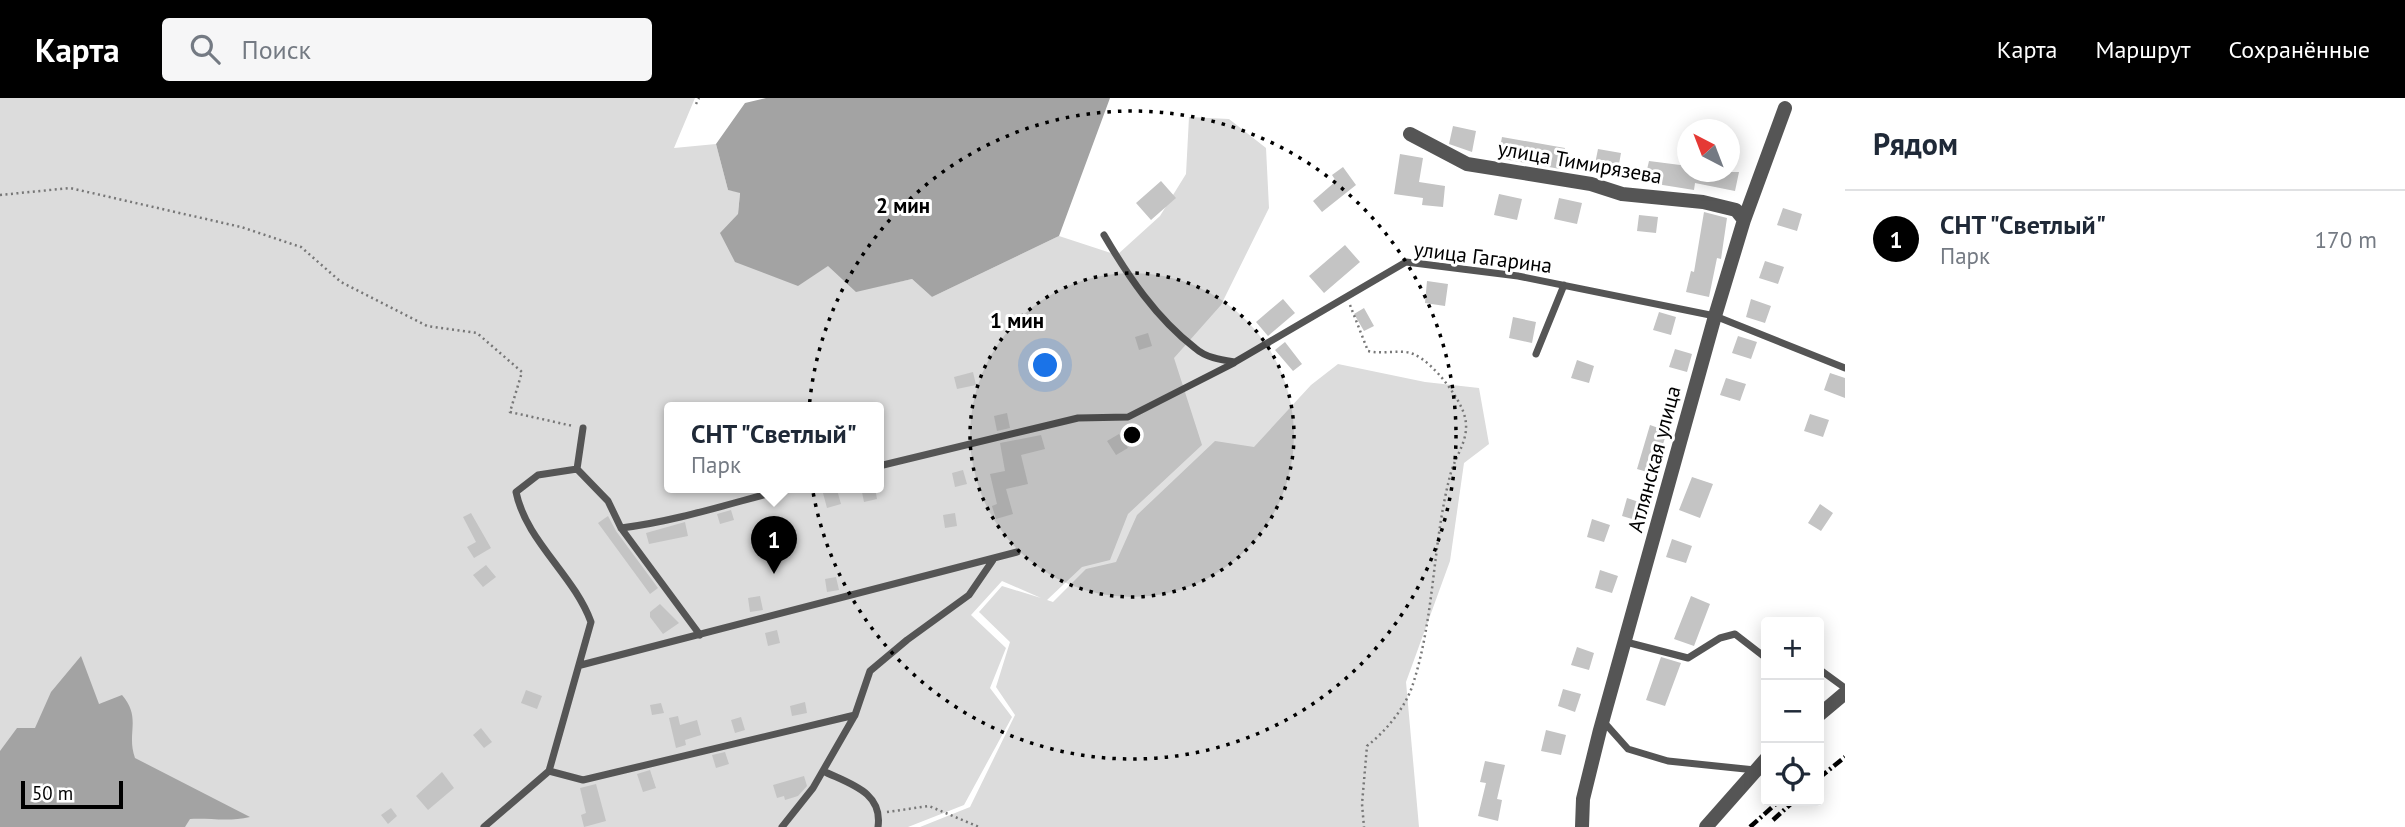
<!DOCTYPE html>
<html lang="ru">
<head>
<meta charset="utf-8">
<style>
  :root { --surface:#fff; --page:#f6f6f7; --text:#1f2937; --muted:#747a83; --line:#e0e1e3; --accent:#000 }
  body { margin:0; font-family:"PT Sans",sans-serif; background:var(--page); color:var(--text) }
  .controls { position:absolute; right:21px; bottom:21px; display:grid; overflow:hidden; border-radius:7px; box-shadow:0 4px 18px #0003 }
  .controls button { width:63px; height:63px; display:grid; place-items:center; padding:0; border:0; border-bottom:2px solid var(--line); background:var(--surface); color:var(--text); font:35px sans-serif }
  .compass { position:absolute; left:1677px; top:21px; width:63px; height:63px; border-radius:50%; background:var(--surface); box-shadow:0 4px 18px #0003; rotate:318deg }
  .scale { position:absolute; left:21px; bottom:18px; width:102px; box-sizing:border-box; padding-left:7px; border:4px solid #000; border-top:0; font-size:19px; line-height:24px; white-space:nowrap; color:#000; -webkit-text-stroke:5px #fff; paint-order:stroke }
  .you { position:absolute; left:1046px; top:268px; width:24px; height:24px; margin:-18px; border:5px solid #fff; border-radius:50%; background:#1a73e8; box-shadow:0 0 0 10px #1a73e833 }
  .badge { display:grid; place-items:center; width:46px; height:46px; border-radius:50%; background:var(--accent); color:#fff; font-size:23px; font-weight:700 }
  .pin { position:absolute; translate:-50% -58px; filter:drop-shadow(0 2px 4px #0008) }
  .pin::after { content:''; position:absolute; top:37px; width:24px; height:21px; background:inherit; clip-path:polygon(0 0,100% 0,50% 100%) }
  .popup { position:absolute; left:664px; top:304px; width:220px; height:91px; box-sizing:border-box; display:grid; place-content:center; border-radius:7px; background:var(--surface); filter:drop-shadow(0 2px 5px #0005); font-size:23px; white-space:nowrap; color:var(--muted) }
  .popup b { font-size:26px; color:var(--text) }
  .popup::after { content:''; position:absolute; left:50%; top:100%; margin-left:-14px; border:14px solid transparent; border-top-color:var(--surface) }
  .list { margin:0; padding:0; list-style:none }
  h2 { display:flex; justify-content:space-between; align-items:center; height:91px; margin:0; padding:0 28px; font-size:30px }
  h2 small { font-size:23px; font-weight:400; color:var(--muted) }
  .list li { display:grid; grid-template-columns:46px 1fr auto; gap:21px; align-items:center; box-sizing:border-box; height:98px; padding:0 28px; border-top:2px solid var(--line) }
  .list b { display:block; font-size:26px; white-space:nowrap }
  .list p { margin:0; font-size:23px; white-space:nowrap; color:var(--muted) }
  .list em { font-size:23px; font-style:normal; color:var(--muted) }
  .icon { flex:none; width:38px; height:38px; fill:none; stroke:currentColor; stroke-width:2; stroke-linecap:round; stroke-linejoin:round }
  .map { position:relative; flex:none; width:1845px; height:729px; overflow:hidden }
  header { display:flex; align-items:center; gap:42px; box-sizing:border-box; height:98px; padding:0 35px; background:var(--accent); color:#fff }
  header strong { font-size:33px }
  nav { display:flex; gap:38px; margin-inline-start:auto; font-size:24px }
  .search { width:490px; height:63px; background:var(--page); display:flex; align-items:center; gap:18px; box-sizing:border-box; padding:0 24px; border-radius:7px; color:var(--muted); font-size:26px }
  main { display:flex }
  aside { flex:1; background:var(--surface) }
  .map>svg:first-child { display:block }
  .green { fill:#dcdcdc; fill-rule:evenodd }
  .water { fill:#a3a3a3 }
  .building { fill:#c4c4c4 }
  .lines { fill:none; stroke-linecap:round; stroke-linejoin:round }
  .path { stroke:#777; stroke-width:2.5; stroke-dasharray:2 3.5; stroke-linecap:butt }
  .lane { stroke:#555; stroke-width:7 }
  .street { stroke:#555; stroke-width:14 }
  .rail { stroke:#000; stroke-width:4.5; stroke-dasharray:10 3.5 2 3.5; stroke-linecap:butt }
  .ring { fill:none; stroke:#000; stroke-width:3.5; stroke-dasharray:3.5 7 }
  .labels { text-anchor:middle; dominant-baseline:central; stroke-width:6; stroke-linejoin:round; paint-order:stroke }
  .street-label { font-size:21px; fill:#000; stroke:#fff }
  .centre { fill:#000; stroke:#fff; stroke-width:3.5 }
  .ring-label { font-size:21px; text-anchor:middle; font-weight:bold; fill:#000; stroke:#fff; stroke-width:6; stroke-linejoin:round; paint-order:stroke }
</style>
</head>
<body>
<header>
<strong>Карта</strong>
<div class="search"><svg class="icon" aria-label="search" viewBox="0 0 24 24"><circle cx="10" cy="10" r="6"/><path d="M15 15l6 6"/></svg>Поиск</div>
<nav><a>Карта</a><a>Маршрут</a><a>Сохранённые</a></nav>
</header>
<main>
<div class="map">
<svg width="1845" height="729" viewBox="0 0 1845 729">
  <rect width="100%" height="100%" fill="#fff"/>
  <path class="green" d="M 0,0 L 695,0 L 674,50 L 716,46 L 728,92 L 740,94 L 738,116 L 828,167 L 856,193 L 912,181 L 932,199 L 1059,138 L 1117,157 L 1160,118 L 1186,76 L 1189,19 L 1229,21 L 1266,50 L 1269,110 L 1221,207 L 1174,260 L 1202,347 L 1128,416 L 1110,462 L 1082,469 L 1047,502 L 1053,504 L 1086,471 L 1116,464 L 1137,417 L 1215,343 L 1254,349 L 1311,287 L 1338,266 L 1425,284 L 1479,290 L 1489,346 L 1464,365 L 1450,463 L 1406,584 L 1419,729 L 920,729 L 970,709 L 1015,617 L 996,589 L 1010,544 L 979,514 L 1002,488 L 1041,500 L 1002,483 L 971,517 L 1006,550 L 990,590 L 1012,619 L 964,707 L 908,729 L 0,729 ZM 669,310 L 879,310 L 879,390 L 669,390 Z"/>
  <path class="water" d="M 766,0 L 1110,0 L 1059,138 L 932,199 L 912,181 L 856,194 L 828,168 L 798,188 L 735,164 L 720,135 L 738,116 L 740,95 L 728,92 L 716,46 L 745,5 Z
    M 81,558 L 99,606 L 122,597 C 142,620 126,635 135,660 L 250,719 C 229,724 211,720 190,721 L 185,729 L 0,729 L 0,653 L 17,630 L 35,630 L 51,594 Z"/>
  <path class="building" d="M 1453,28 L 1476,33 L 1472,54 L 1449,46 Z
    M 1502,39 L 1565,50 L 1560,71 L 1498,60 Z
    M 1598,51 L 1621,55 L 1617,77 L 1594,71 Z
    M 1400,56 L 1423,60 L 1419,84 L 1445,88 L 1443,109 L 1422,107 L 1423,100 L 1394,96 Z
    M 1649,63 L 1688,68 L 1688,74 L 1739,74 L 1735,93 L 1695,85 L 1694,92 L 1644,84 Z
    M 1343,69 L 1356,87 L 1322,114 L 1313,103 L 1336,83 L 1332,77 Z
    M 1161,83 L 1176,100 L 1151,122 L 1136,105 Z
    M 1499,96 L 1522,101 L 1517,122 L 1494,117 Z
    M 1559,100 L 1582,105 L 1577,126 L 1554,121 Z
    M 1783,110 L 1802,116 L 1797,133 L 1777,127 Z
    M 1704,114 L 1727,120 L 1721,161 L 1717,160 L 1709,199 L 1686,194 L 1691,173 L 1694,174 Z
    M 1639,117 L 1658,119 L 1656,135 L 1637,133 Z
    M 1345,147 L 1360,164 L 1324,195 L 1309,178 Z
    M 1765,163 L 1784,169 L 1778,186 L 1759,180 Z
    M 1427,183 L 1448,186 L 1445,208 L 1425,205 Z
    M 1283,201 L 1295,215 L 1268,238 L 1256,224 Z
    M 1751,201 L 1771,208 L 1765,225 L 1746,219 Z
    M 1364,210 L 1374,228 L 1364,233 L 1354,216 Z
    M 1659,214 L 1676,219 L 1671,237 L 1653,232 Z
    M 1513,219 L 1536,224 L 1532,245 L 1509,240 Z
    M 1148,235 L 1152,248 L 1139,252 L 1135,239 Z
    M 1738,238 L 1757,244 L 1751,261 L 1732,255 Z
    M 1285,244 L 1302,266 L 1293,273 L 1275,252 Z
    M 1675,251 L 1692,256 L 1687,274 L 1669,269 Z
    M 1577,262 L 1594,268 L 1589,285 L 1571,280 Z
    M 973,274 L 976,287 L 957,291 L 954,279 Z
    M 1830,275 L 1845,280 L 1845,300 L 1824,292 Z
    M 1726,280 L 1746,286 L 1740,303 L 1720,297 Z
    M 1007,315 L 1010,330 L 997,333 L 994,318 Z
    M 1810,316 L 1829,322 L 1823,339 L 1804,333 Z
    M 1650,327 L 1667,333 L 1654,376 L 1637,371 Z
    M 1119,336 L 1128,350 L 1116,357 L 1107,343 Z
    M 1041,337 L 1045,351 L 1021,357 L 1028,386 L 1006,391 L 1013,416 L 996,421 L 992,408 L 997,406 L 990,376 L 1005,373 L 1000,345 Z
    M 963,372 L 967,386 L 955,389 L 952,375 Z
    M 1692,379 L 1713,386 L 1700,420 L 1679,412 Z
    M 875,390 L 877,401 L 864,404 L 862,394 Z
    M 837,392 L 841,406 L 827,410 L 823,395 Z
    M 1627,400 L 1645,406 L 1639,423 L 1622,418 Z
    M 1820,406 L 1833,415 L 1821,433 L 1808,425 Z
    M 731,412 L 734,422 L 720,426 L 717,416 Z
    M 471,415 L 491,450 L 474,460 L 467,449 L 476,444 L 463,419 Z
    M 955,415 L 957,428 L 945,430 L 943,417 Z
    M 608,418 L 616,433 L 658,490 L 650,496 L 598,425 Z
    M 1592,421 L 1610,427 L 1604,444 L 1587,439 Z
    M 685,424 L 688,438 L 649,446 L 646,435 Z
    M 1672,441 L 1692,448 L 1686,465 L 1666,459 Z
    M 486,467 L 496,479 L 483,489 L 473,477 Z
    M 1600,472 L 1618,478 L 1612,495 L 1595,490 Z
    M 836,479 L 839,492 L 827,494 L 825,481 Z
    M 760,498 L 763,512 L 750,514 L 748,500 Z
    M 1691,498 L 1710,506 L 1694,548 L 1674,541 Z
    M 660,506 L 679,525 L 663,536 L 650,519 L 650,514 Z
    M 777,532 L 780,545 L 768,548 L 765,535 Z
    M 1577,549 L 1594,555 L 1589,572 L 1571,567 Z
    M 1661,559 L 1681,565 L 1665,608 L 1646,602 Z
    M 1563,591 L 1581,596 L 1575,614 L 1558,608 Z
    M 526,592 L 542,598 L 537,611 L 521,605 Z
    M 805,604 L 807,615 L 792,618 L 790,608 Z
    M 661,605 L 664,615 L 652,617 L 650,607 Z
    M 678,618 L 680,627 L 697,622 L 701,637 L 685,642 L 686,647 L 676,650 L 669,620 Z
    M 741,619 L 745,632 L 735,635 L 731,622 Z
    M 481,630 L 492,644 L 484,650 L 473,637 Z
    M 1546,632 L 1566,637 L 1561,657 L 1541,653 Z
    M 725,654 L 729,666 L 716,670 L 712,657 Z
    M 1485,663 L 1505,667 L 1497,701 L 1502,702 L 1498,723 L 1478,718 L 1486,685 L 1480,684 Z
    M 650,672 L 656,690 L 643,694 L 637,676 Z
    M 442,674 L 454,690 L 428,712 L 416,698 Z
    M 804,678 L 807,688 L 798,698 L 785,702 L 784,698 L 777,700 L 773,687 Z
    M 596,686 L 606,723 L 584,729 L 581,717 L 586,715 L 580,690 Z
    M 391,710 L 397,718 L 388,726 L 381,717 Z"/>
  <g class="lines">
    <path class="path" d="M 696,6 L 699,0
      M 0,97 L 70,90 L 241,129 L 301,149 L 341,184 L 427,228 L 477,235 L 522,274 L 510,314 L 573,328
      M 1350,207 L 1368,253 C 1381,256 1392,253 1405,254 C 1426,255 1455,293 1463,313 C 1473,339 1456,354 1450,378 C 1432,447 1435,520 1412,589 C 1404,611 1386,633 1367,648 L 1362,706 L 1364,729
      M 887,714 L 929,708 L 979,729"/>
    <path class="lane" d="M 1104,137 C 1128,178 1156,220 1195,250 C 1206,260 1222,262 1235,264 L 1406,164 L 1518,178 L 1715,218 L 1845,270
      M 1536,256 L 1564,187
      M 879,368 L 1078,320 L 1128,319 L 1234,265
      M 577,371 L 583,330
      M 621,430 C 678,423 734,404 790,390
      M 1626,544 L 1688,560 L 1720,540 L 1735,536 L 1766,560
      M 581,567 L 1017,454
      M 1819,571 L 1845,590
      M 1603,623 L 1628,651 L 1668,663 L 1755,672
      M 549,673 L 583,682 L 855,617
      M 823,673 C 850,686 883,694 878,729
      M 484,729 L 549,673 L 591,524 C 574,477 526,443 516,394 L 538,377 L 577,371 L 608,403 L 621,430 L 700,537
      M 782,729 L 813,690 L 855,617 L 870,573 L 907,542 L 969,497 L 993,462"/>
    <path class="street" d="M 1410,36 L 1467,66 L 1591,86 L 1622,96 L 1703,104 L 1736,112 L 1744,122
      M 1819,617 L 1845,595
      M 1582,729 L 1583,701 L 1600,632 L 1715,218 L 1744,122 L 1785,10
      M 1706,729 L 1766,661"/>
    <path class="rail" d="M 1819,680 L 1845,659
      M 1773,722 L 1794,703
      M 1750,729 L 1779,703"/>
  </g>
  <circle cx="1132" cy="337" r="162" fill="#000" fill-opacity=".12"/>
  <g class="ring">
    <circle cx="1132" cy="337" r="162"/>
    <circle cx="1132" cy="337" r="324"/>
  </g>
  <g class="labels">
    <g class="street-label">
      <text transform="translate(1580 64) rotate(10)">улица Тимирязева</text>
      <text transform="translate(1483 159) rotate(7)">улица Гагарина</text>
      <text transform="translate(1654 361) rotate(-75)">Атлянская улица</text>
    </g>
  </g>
  <circle cx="1132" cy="337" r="10" class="centre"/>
  <g class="ring-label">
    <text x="903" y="115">2 мин</text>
    <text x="1017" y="230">1 мин</text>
  </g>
</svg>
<div class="controls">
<button>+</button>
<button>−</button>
<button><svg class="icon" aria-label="locate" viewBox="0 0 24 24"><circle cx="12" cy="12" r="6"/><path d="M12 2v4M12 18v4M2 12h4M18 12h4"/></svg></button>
</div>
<svg class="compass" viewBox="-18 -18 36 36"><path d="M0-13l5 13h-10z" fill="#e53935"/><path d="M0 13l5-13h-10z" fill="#747a83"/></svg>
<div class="scale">50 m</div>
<div class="you"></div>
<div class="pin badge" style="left:774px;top:476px">1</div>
<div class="popup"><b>СНТ &quot;Светлый&quot;</b>Парк</div>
</div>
<aside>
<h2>Рядом<small></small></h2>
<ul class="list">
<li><span class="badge">1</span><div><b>СНТ &quot;Светлый&quot;</b><p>Парк</p></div><em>170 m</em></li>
</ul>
</aside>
</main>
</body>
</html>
